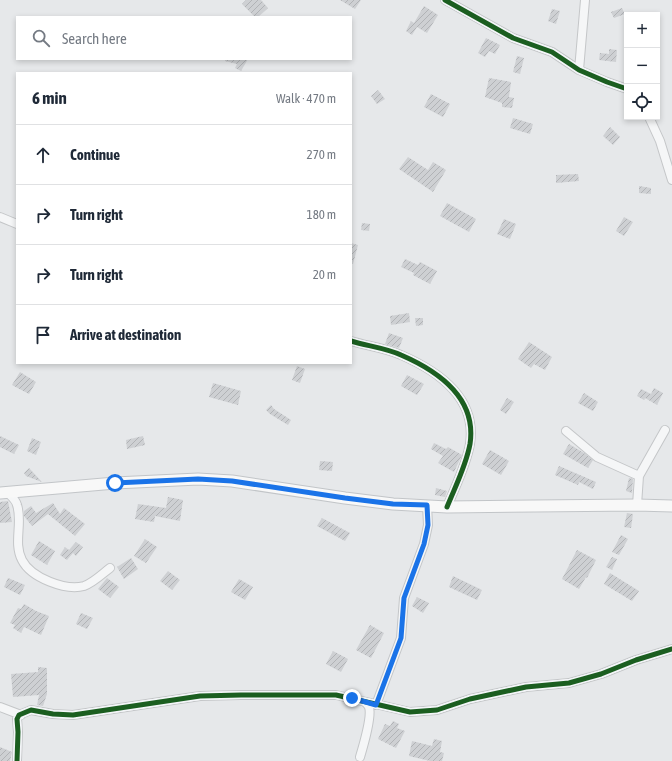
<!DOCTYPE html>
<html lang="en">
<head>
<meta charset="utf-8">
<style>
  :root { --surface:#fff; --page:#f6f6f7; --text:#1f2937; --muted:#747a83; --line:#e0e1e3 }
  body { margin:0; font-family:"Asap Condensed",sans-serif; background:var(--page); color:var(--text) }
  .controls { position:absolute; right:12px; top:12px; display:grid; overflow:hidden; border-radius:0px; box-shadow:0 2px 6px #0003 }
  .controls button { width:36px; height:36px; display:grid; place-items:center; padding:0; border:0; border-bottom:1px solid var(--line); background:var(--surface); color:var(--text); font:20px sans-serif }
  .stop { position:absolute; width:12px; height:12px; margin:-9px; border:3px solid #1a73e8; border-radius:50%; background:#fff }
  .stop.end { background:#1a73e8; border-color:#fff; box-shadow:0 1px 4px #0008 }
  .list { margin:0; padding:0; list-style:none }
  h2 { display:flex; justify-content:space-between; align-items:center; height:52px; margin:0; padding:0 16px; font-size:17px }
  h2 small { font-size:13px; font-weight:400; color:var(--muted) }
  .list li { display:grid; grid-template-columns:26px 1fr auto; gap:12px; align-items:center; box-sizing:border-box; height:60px; padding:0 16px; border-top:1px solid var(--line) }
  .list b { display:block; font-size:15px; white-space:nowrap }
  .list em { font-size:13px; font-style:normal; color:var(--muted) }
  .icon { flex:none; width:22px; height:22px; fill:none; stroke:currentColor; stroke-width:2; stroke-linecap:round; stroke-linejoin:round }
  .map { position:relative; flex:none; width:672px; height:761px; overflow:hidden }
  .search { position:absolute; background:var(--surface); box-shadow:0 2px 6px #0003; left:16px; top:16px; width:336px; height:44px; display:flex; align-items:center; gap:10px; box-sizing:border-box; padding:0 14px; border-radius:0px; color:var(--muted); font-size:15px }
  .panel { position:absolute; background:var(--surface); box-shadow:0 2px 6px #0003; left:16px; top:72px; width:336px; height:292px; border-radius:0px }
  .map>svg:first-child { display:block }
  .building { fill:url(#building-hatch) }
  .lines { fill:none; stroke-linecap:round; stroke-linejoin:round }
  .minor-casing { stroke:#c4c6c8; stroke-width:10 }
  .major-casing { stroke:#c2c5c8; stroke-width:13 }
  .minor { stroke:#f5f6f7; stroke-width:8 }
  .major { stroke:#f8f8f8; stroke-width:11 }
  .cycleway-casing { stroke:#f4f6f9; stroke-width:8 }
  .cycleway { stroke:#1b5e20; stroke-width:5 }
  .route { stroke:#1a73e8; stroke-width:5 }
</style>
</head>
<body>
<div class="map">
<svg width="672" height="761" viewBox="0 0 672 761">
  <defs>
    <pattern id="building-hatch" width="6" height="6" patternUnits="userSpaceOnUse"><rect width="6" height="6" fill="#ced0d3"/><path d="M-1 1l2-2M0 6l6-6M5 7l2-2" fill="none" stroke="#b1b3b6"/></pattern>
  </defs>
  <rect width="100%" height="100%" fill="#e6e8ea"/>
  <path class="building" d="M 246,0 L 261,0 L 268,8 L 258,17 L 255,17 L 242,4 Z
    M 340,0 L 361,0 L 355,9 Z
    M 424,6 L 438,15 L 427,33 L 417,27 L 412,35 L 406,31 L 411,21 L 414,23 Z
    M 622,8 L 625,14 L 614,18 L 611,12 Z
    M 552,9 L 560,11 L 556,24 L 548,21 Z
    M 486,38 L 500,45 L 495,54 L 489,51 L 485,57 L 478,53 Z
    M 609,49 L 617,50 L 616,62 L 599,60 L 600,53 L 609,54 Z
    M 517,56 L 524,58 L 520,74 L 513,72 Z
    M 225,59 L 248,59 L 241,71 L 235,68 L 237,64 L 225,61 Z
    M 489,78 L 511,82 L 509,97 L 514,98 L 512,108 L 502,107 L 502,103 L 485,97 Z
    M 378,90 L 385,99 L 377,104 L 371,96 Z
    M 431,94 L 450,104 L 443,117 L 424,107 Z
    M 513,118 L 533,124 L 530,134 L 510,128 Z
    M 610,127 L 620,137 L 613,145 L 603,136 Z
    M 408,157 L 428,170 L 433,162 L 446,170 L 433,192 L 399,169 Z
    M 578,174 L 579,181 L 556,183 L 556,175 Z
    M 639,186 L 651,188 L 651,194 L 639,193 Z
    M 447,203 L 476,219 L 469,232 L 440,216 Z
    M 624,217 L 633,222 L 624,236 L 616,231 Z
    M 504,219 L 516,224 L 510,239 L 497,234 Z
    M 362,223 L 370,224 L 369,231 L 361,230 Z
    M 351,243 L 358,245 L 353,264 L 351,264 Z
    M 405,259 L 418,265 L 420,262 L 437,271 L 430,284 L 413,275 L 414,273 L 401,267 Z
    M 409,313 L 410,322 L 391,325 L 390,316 Z
    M 415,318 L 423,318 L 423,325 L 416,326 Z
    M 389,333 L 403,338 L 399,348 L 385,344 Z
    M 529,342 L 552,357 L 545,370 L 534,364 L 531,368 L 518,359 Z
    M 297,366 L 305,369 L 300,383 L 292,380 Z
    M 20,372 L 36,382 L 29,394 L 12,385 Z
    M 407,375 L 424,384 L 417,395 L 401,386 Z
    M 213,383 L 241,391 L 238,405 L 209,397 Z
    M 654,388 L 663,393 L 657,405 L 645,398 L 644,400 L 637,396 L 641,389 L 651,394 Z
    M 584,393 L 598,402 L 593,411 L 578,403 Z
    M 507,398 L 514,402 L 506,414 L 500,410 Z
    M 271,405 L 274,409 L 291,420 L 288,425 L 270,414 L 266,410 Z
    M 0,436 L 19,445 L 14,454 L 0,447 Z
    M 143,436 L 145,445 L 127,449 L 126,440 Z
    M 32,438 L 41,442 L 36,455 L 27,451 Z
    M 434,443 L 446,449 L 448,447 L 462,455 L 454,472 L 438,463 L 443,456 L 431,449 Z
    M 569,444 L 584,453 L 593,460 L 588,468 L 563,454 Z
    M 490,450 L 509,461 L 501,475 L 482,464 Z
    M 320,461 L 333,462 L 332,471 L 319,470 Z
    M 559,466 L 596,482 L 593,489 L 579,482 L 578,485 L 555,475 Z
    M 29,468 L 42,482 L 26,476 L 24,473 Z
    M 629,478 L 633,479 L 632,493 L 626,491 Z
    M 436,488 L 447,491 L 445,497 L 435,495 Z
    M 168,497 L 183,500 L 180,521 L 155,516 L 154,522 L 135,519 L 138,504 L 166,508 Z
    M 8,501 L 12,522 L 0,523 L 0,502 Z
    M 53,503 L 60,514 L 64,508 L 85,524 L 75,536 L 48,514 L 32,526 L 24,516 L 24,511 L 31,506 L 36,513 Z
    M 627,513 L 633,514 L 631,528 L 624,527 Z
    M 322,518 L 350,533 L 345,541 L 317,526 Z
    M 621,535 L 628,539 L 619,555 L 612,552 Z
    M 145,539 L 157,547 L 146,563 L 134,556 Z
    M 39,541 L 55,551 L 47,565 L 31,555 Z
    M 76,542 L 83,547 L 76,556 L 73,553 L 67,560 L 60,555 L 65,547 L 69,550 Z
    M 577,550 L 596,560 L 587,578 L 586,577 L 579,589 L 562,579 Z
    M 612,557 L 617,559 L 612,570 L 606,567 Z
    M 131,558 L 138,569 L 124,579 L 117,567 Z
    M 168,571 L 180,580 L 172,590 L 160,581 Z
    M 610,573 L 639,591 L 632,601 L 604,584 Z
    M 453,576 L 482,590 L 477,600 L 449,587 Z
    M 8,578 L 25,585 L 20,595 L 4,587 Z
    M 107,578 L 119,587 L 110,598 L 98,589 Z
    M 239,579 L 253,587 L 245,600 L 231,592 Z
    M 417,597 L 429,603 L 423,613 L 412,606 Z
    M 24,604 L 36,611 L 49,616 L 41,635 L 24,627 L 21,633 L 13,628 L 15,625 L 10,623 L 18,608 L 21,609 Z
    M 81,613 L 93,618 L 87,629 L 76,624 Z
    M 370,625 L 384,633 L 371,658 L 356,650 Z
    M 333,651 L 348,659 L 341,672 L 326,664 Z
    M 38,667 L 47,668 L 47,694 L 43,706 L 37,705 L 39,695 L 13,697 L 11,674 L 38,672 Z
    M 393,721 L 399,724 L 397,728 L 405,731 L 396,748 L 378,739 L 385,724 L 390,726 Z
    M 434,739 L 442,741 L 440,752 L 444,753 L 442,761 L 430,761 L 409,756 L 412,741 L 432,746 Z
    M 0,747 L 12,752 L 10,761 L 0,761 Z"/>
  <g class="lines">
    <g class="minor-casing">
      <path id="minor" d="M 445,0 L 513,38 L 552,52 L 579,70 L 607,82 L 627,89
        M 579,70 L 585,0
        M 649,117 L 660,141 L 672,180
        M 0,217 L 17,224
        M 351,341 C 367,346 386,348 401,355 C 438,371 477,398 470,444 C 466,466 455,487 447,507
        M 566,431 L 597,457 L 639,476 L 637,505
        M 639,476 L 665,430
        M 8,493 C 11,496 16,500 17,505 C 23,522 13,543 22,560 C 31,578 66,591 84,586 C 93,583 102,574 110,568
        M 376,705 L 401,638 L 404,598 L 424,544 L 428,525 L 427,505
        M 0,707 L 21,715
        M 360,757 C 363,747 372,716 369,707 C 368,705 366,703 365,702
        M 17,761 L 18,732 L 17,719 L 19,715 L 31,710 L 53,714 L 73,715 L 200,696 L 241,695 L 336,695 L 410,712 L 437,710 L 470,699 L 526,687 L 569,683 L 601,674 L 636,660 L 672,649"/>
    </g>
    <g class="major-casing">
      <path id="major" d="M 0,493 L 115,483 L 198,479 L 232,481 L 345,498 L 393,504 L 447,507 L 637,505 L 672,506"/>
    </g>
    <use href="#minor" class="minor"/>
    <use href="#major" class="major"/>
    <g class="cycleway-casing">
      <path id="cycleway" d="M 445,0 L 513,38 L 552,52 L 579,70 L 607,82 L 627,89
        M 351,341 C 367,346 386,348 401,355 C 438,371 477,398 470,444 C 466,466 455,487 447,507
        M 17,761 L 18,732 L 17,719 L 19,715 L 31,710 L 53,714 L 73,715 L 200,696 L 241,695 L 336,695 L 410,712 L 437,710 L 470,699 L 526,687 L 569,683 L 601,674 L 636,660 L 672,649"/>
    </g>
    <use href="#cycleway" class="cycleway"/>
  </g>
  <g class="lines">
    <path class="route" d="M 115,483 L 198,479 L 232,481 L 345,498 L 393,504 L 427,505 L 428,525 L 424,544 L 404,598 L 401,638 L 376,705 L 352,698"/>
  </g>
</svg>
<div class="controls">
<button>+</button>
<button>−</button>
<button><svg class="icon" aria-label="locate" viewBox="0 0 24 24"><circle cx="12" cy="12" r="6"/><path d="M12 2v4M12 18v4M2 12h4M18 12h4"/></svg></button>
</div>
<div class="stop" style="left:115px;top:483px"></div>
<div class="stop end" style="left:352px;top:698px"></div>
<div class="search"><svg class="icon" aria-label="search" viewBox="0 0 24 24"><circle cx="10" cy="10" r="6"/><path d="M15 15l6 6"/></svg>Search here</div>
<section class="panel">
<h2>6 min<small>Walk · 470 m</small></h2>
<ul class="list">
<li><svg class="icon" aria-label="ahead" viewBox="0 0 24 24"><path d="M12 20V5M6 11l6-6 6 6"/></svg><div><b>Continue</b></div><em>270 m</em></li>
<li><svg class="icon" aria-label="right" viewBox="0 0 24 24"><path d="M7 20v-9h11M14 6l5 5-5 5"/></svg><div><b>Turn right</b></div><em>180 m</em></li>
<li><svg class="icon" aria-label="right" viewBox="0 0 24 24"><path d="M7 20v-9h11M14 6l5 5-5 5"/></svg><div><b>Turn right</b></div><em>20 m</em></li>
<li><svg class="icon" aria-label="arrive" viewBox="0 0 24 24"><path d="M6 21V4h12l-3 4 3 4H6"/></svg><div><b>Arrive at destination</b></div></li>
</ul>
</section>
</div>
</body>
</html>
